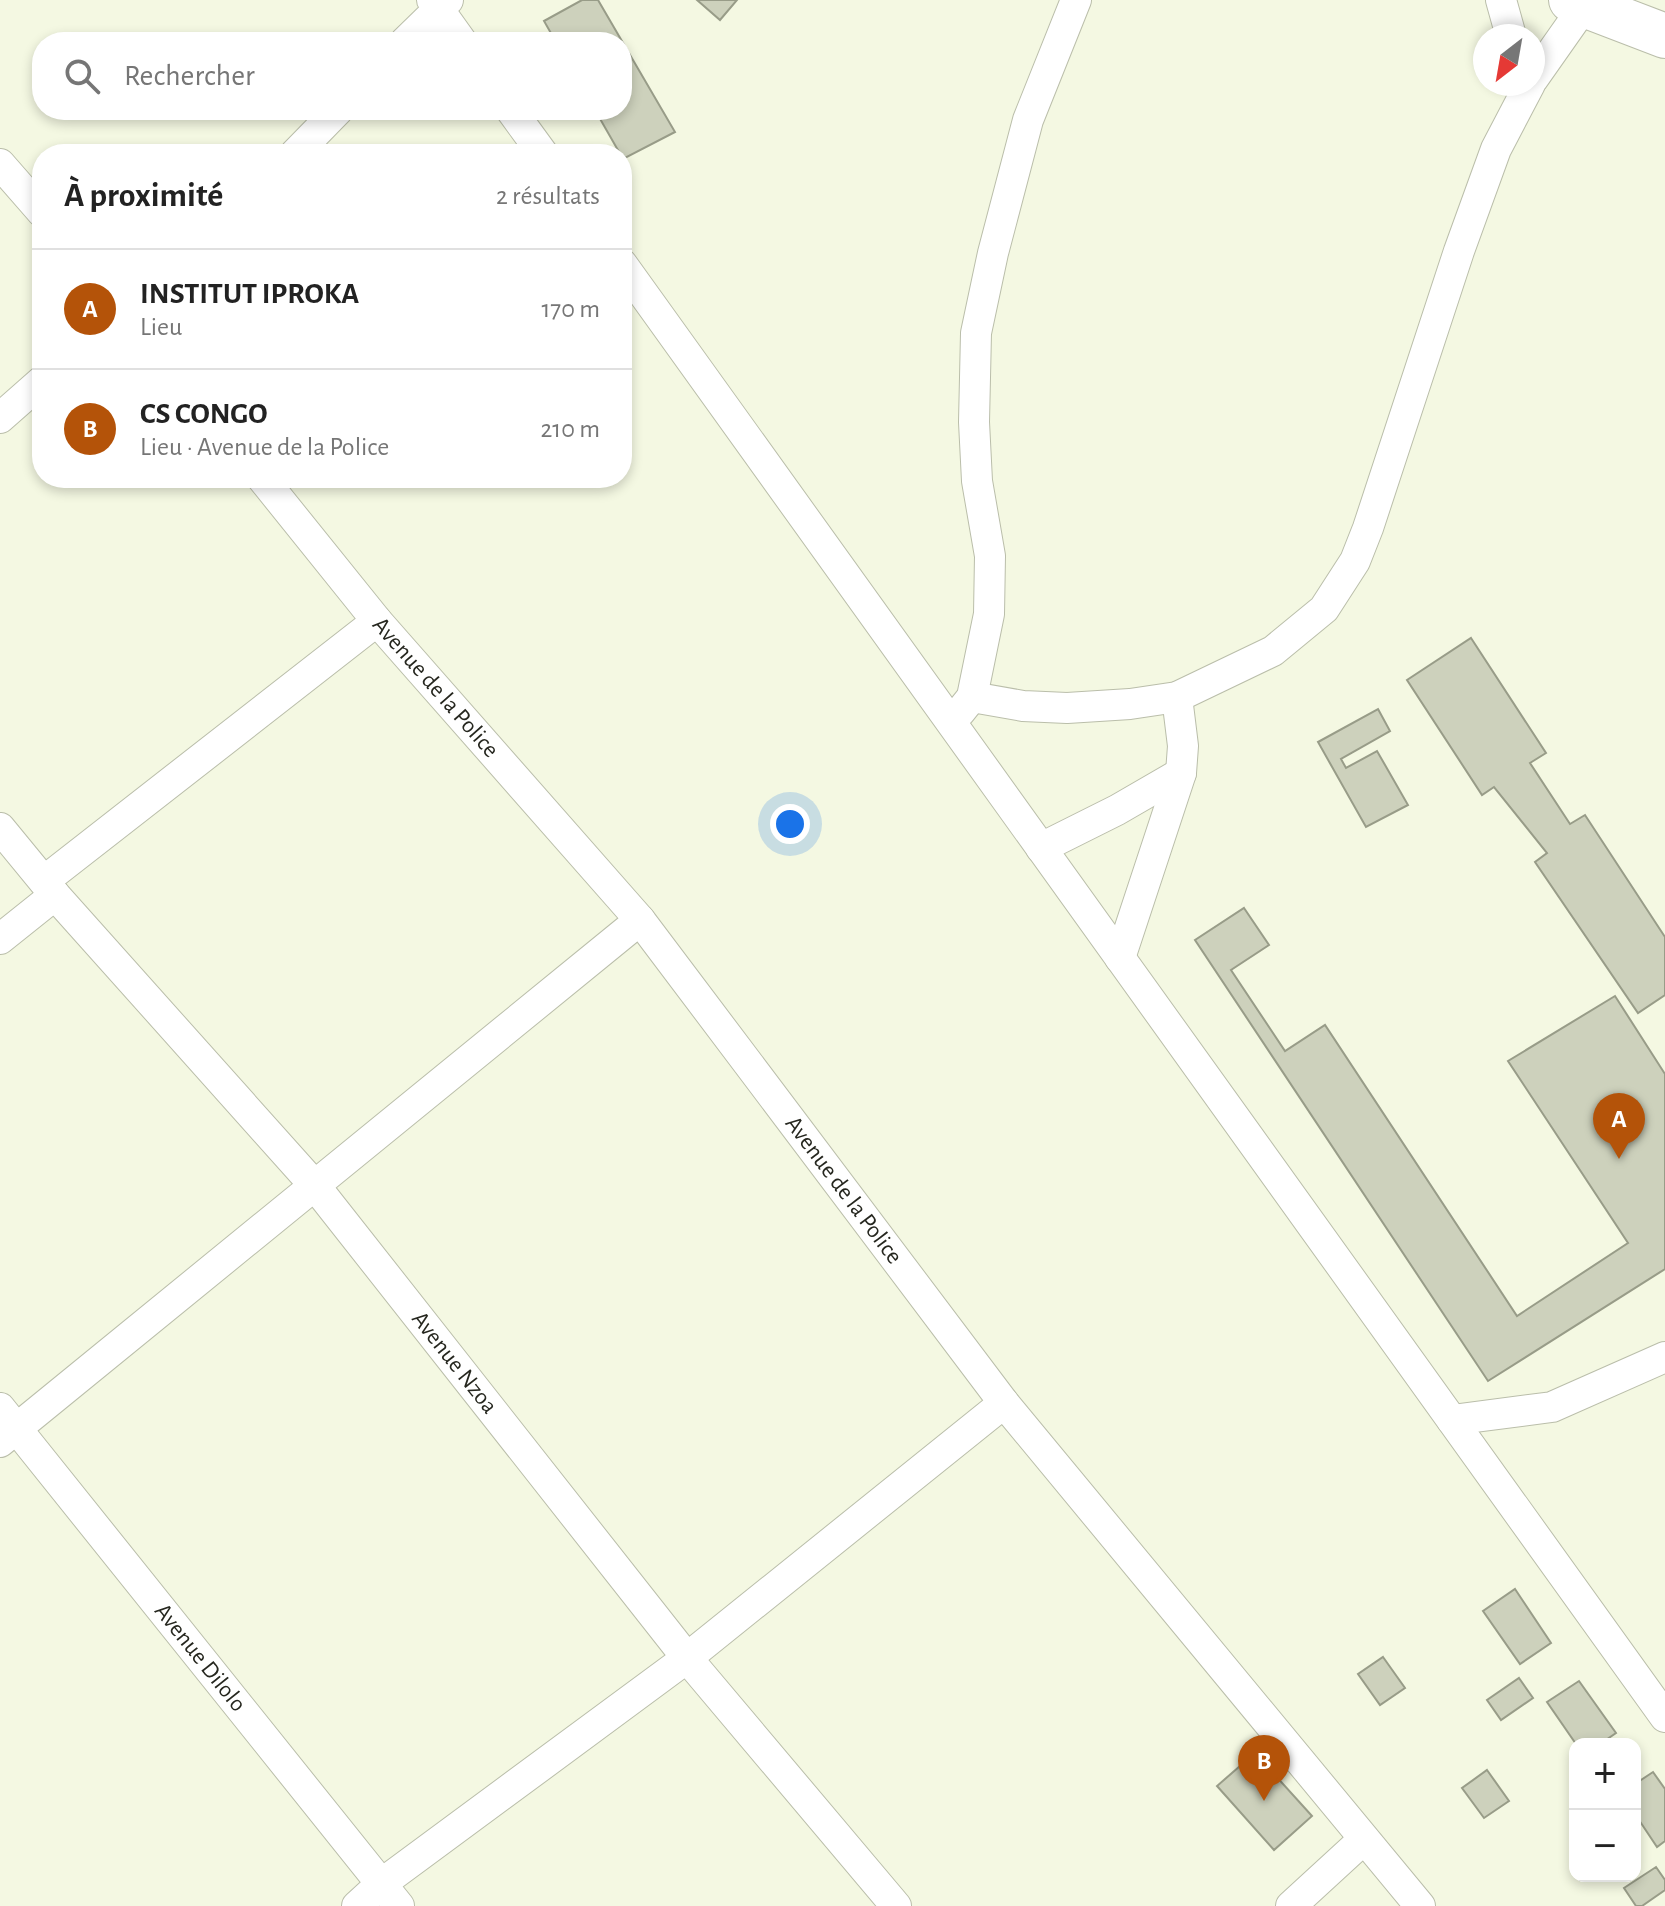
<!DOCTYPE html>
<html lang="fr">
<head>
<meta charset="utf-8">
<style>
  :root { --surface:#fff; --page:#f6f6f6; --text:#222; --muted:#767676; --line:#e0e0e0; --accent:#b45309 }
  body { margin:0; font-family:"Alegreya Sans",sans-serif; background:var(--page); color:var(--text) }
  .controls { position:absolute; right:24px; bottom:24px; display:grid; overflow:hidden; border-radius:16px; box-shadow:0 4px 12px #0003 }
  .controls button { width:72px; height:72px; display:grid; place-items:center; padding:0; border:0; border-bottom:2px solid var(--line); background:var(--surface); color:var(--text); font:40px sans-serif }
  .compass { position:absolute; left:1473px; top:24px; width:72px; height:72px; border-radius:50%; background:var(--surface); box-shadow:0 4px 12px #0003; rotate:211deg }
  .you { position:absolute; left:790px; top:824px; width:28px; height:28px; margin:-20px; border:6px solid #fff; border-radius:50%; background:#1a73e8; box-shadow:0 0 0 12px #1a73e833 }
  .badge { display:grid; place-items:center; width:52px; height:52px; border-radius:50%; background:var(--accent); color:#fff; font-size:26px; font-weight:700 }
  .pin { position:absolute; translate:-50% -66px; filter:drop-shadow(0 2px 4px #0008) }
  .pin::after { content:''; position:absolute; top:42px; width:28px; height:24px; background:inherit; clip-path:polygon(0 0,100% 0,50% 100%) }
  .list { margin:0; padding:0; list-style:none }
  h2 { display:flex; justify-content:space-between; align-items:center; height:104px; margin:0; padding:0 32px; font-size:34px }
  h2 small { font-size:26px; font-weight:400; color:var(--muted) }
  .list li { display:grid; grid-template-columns:52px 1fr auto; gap:24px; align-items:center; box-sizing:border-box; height:120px; padding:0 32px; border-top:2px solid var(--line) }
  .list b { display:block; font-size:30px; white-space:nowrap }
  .list p { margin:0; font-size:26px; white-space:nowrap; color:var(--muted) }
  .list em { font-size:26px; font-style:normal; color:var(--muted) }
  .icon { flex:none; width:44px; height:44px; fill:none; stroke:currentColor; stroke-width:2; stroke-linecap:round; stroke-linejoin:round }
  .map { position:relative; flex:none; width:1665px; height:1906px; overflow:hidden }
  .search { position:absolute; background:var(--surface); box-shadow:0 4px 12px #0003; left:32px; top:32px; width:600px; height:88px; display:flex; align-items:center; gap:20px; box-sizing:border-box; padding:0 28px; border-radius:32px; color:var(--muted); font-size:30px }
  .panel { position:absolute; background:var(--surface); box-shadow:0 4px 12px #0003; left:32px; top:144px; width:600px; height:344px; border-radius:32px }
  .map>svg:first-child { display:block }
  .building { fill:#cdd1bc; stroke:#989c88; stroke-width:2 }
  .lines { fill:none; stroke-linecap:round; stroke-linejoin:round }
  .street-casing { stroke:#babeaa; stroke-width:32 }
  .secondary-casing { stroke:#babeaa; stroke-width:46 }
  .street { stroke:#fff; stroke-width:30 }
  .secondary { stroke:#fff; stroke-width:44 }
  .labels { text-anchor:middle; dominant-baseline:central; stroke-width:7; stroke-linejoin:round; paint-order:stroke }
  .street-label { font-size:24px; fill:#26271f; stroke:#f4f8e2 }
</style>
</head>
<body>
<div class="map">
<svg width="1665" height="1906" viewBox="0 0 1665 1906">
  <rect width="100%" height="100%" fill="#f4f8e2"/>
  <path class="building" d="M 582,0 L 598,0 L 675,132 L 623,159 L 595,110 L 622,110 L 622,42 L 556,42 L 544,21 Z
    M 697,0 L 737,0 L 720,20 Z
    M 1471,638 L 1546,753 L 1530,763 L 1570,824 L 1585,815 L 1665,937 L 1665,995 L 1638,1013 L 1535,862 L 1547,853 L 1494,787 L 1482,795 L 1407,680 Z
    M 1378,709 L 1390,731 L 1341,759 L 1346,768 L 1377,751 L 1408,805 L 1366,827 L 1318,742 Z
    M 1244,908 L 1269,945 L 1231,970 L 1285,1051 L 1325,1025 L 1517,1316 L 1628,1243 L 1508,1061 L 1615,996 L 1665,1074 L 1665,1269 L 1488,1381 L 1195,940 Z
    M 1515,1589 L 1551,1643 L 1520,1664 L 1483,1611 Z
    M 1383,1657 L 1405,1688 L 1380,1705 L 1358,1674 Z
    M 1519,1678 L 1533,1698 L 1501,1720 L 1487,1700 Z
    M 1579,1681 L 1616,1733 L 1600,1744 L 1576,1744 L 1547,1702 Z
    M 1255,1753 L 1312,1816 L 1274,1850 L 1217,1786 Z
    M 1487,1770 L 1509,1801 L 1484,1818 L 1462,1788 Z
    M 1653,1772 L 1665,1789 L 1665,1841 L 1657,1847 L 1635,1814 L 1635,1784 Z
    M 1656,1867 L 1665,1880 L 1665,1890 L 1642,1906 L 1636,1906 L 1624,1888 Z"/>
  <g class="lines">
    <g class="street-casing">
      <g id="street">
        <path d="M 432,0 L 462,42"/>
        <path d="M 1501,0 L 1511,36"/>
        <path d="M 405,42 L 448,0"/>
        <path d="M 1533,79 L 1585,5"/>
        <path d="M 511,110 L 543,154"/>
        <path d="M 295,154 L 338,110"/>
        <path d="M 0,164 L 42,212"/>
        <path d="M 622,264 L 1665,1717"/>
        <path d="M 0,418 L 42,381"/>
        <path id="s1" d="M 262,478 L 377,621 L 640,920 L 1004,1403 L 1420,1906"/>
        <path d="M 972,697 L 1023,706 L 1067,708 L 1130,704 L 1177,697 L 1273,651 L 1324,609 L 1355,561 L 1368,528 L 1459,251 L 1496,149 L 1530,84"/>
        <path d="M 960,712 L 972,697 L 989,614 L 990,556 L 977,481 L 974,422 L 976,333 L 993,253 L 1028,120 L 1076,0"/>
        <path id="s2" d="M 0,828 L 55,895 L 316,1187 L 687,1658 L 896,1906"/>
        <path d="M 1041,848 L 1117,810 L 1181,773"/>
        <path d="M 44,881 L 377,621"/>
        <path d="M 0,939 L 55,895"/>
        <path d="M 1120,958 L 1181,773 L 1183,746 L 1177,697"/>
        <path id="s3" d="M 0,1408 L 399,1906"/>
        <path d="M 1452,1420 L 1552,1407 L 1665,1357"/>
        <path d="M 0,1442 L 640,920"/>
        <path d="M 357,1906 L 381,1884 L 687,1658 L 1004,1403"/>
        <path d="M 1291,1906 L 1364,1839"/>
      </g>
    </g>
    <g class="secondary-casing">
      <path id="secondary" d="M 1571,0 L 1665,36"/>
    </g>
    <use href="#street" class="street"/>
    <use href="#secondary" class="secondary"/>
  </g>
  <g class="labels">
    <g class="street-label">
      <text stroke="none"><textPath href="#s1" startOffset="272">Avenue de la Police</textPath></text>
      <text stroke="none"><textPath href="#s1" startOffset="920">Avenue de la Police</textPath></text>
      <text stroke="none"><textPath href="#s2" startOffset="702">Avenue Nzoa</textPath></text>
      <text stroke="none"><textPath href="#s3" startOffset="320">Avenue Dilolo</textPath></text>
    </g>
  </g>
</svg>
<div class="controls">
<button>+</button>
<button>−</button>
</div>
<svg class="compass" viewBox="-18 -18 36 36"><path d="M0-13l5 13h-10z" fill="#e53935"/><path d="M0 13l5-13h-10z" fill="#767676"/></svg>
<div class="you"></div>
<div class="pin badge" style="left:1619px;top:1159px">A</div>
<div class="pin badge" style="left:1264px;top:1801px">B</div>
<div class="search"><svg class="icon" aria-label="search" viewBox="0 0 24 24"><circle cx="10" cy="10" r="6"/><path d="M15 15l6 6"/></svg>Rechercher</div>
<section class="panel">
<h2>À proximité<small>2 résultats</small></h2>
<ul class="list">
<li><span class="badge">A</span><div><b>INSTITUT IPROKA</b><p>Lieu</p></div><em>170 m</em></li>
<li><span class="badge">B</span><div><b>CS CONGO</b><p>Lieu · Avenue de la Police</p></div><em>210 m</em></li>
</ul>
</section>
</div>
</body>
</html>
